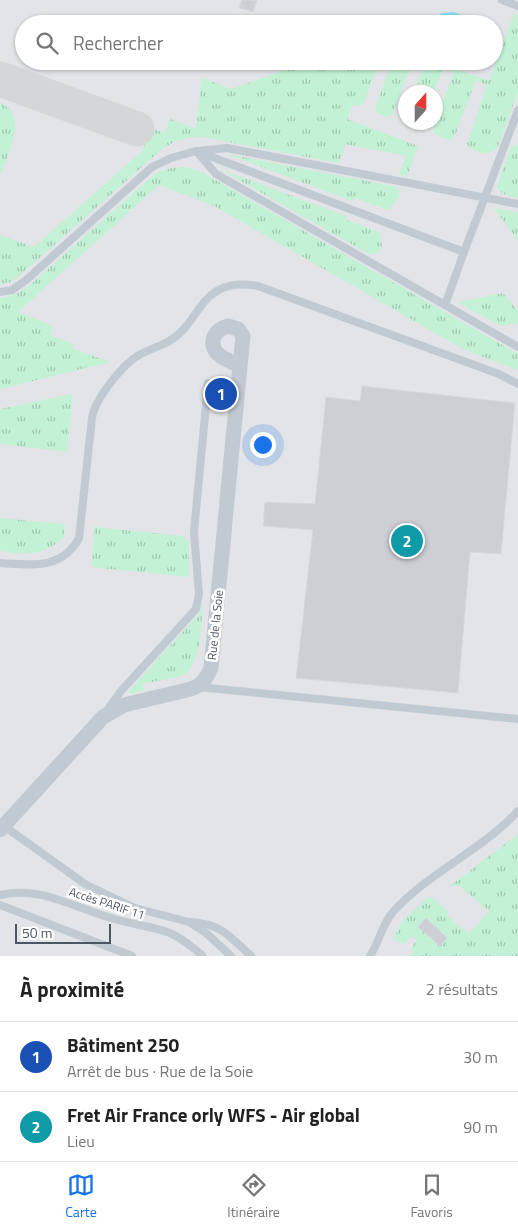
<!DOCTYPE html>
<html lang="fr">
<head>
<meta charset="utf-8">
<style>
  :root { --surface:#fff; --page:#f2f2f2; --text:#222; --muted:#767676; --line:#e0e0e0; --accent:#1a73e8 }
  body { margin:0; font-family:"Titillium Web",sans-serif; background:var(--page); color:var(--text) }
  .compass { position:absolute; left:398px; top:85px; width:45px; height:45px; border-radius:50%; background:var(--surface); box-shadow:0 1px 4px #0004; rotate:21deg }
  .scale { position:absolute; left:15px; bottom:12px; width:96px; box-sizing:border-box; padding-left:5px; border:2px solid #4a5661; border-top:0; font-size:14px; line-height:18px; white-space:nowrap; color:#4a5661; -webkit-text-stroke:4px #fff; paint-order:stroke }
  .you { position:absolute; left:262px; top:444px; width:18px; height:18px; margin:-12px; border:4px solid #fff; border-radius:50%; background:#1a73e8; box-shadow:0 0 0 8px #1a73e833 }
  .badge { display:grid; place-items:center; width:32px; height:32px; border-radius:50%; background:var(--accent); color:#fff; font-size:16px; font-weight:700 }
  .pin { position:absolute; translate:-50% -50%; border:2px solid #fff; box-shadow:0 1px 5px #0006 }
  .list { margin:0; padding:0; list-style:none }
  h2 { display:flex; justify-content:space-between; align-items:center; height:65px; margin:0; padding:0 20px; font-size:21px }
  h2 small { font-size:16px; font-weight:400; color:var(--muted) }
  .list li { display:grid; grid-template-columns:32px 1fr auto; gap:15px; align-items:center; box-sizing:border-box; height:70px; padding:0 20px; border-top:1px solid var(--line) }
  .list b { display:block; font-size:19px; white-space:nowrap }
  .list p { margin:0; font-size:16px; white-space:nowrap; color:var(--muted) }
  .list em { font-size:16px; font-style:normal; color:var(--muted) }
  .icon { flex:none; width:28px; height:28px; fill:none; stroke:currentColor; stroke-width:2; stroke-linecap:round; stroke-linejoin:round }
  .map { position:relative; flex:none; width:518px; height:956px; overflow:hidden }
  .search { position:absolute; background:var(--surface); box-shadow:0 1px 4px #0004; left:15px; right:15px; top:15px; height:55px; display:flex; align-items:center; gap:12px; box-sizing:border-box; padding:0 18px; border-radius:28px; color:var(--muted); font-size:19px }
  .sheet { height:205px; background:var(--surface) }
  nav { display:flex; justify-content:space-around; align-items:center; box-sizing:border-box; height:70px; border-top:1px solid var(--line); background:var(--surface); font-size:14px; color:var(--muted) }
  nav a { display:grid; justify-items:center; gap:2px }
  nav .on { color:var(--accent) }
  .map>svg:first-child { display:block }
  .airport { fill:#e2e4e7; fill-rule:evenodd }
  .grass { fill:url(#grass-tufts) }
  .water { fill:url(#water-waves) }
  .lines { fill:none; stroke-linecap:round; stroke-linejoin:round }
  .taxiway { stroke:#d5d6d8; stroke-width:35 }
  .building { fill:#cdcfd5; stroke:#d7d9de }
  .lane { stroke:#c1cad2; stroke-width:8 }
  .street { stroke:#c1cad2; stroke-width:15 }
  .labels { text-anchor:middle; dominant-baseline:central; stroke-width:5; stroke-linejoin:round; paint-order:stroke }
  .street-label { font-size:12px; fill:#4a5661; stroke:#fff }
</style>
</head>
<body>
<div class="map">
<svg width="518" height="956" viewBox="0 0 518 956">
  <defs>
    <pattern id="grass-tufts" width="24" height="20" patternUnits="userSpaceOnUse" patternTransform="scale(1.25)"><rect width="24" height="20" fill="#c3f1d5"/><path d="M3 7l-1-3M5 7V3M7 7l1-3M15 17l-1-3M17 17v-4M19 17l1-3" fill="none" stroke="#a0c6b0"/></pattern>
    <pattern id="water-waves" width="16" height="10" patternUnits="userSpaceOnUse" patternTransform="scale(1.25)"><rect width="16" height="10" fill="#90daee"/><path d="M0 5q4-4 8 0t8 0" fill="none" stroke="#78b4c4"/></pattern>
  </defs>
  <rect width="100%" height="100%" fill="#f5f3f3"/>
  <path class="airport" d="M 0,0 L 518,0 L 518,956 L 0,956 ZM 24,24 L 494,24 L 494,61 L 24,61 ZM 406,92 L 436,92 L 436,122 L 406,122 Z"/>
  <path class="grass" d="M 514,14 L 518,15 L 518,92 L 497,149 C 488,156 473,153 467,144 L 487,85 L 476,80 L 454,138 L 449,140 C 443,138 433,136 433,128 L 454,72 L 443,68 L 434,92 L 414,92 L 425,63 L 420,61 L 434,61 L 489,81 Z
    M 310,61 L 379,61 L 364,103 L 359,106 L 353,105 L 347,119 L 418,146 L 407,176 L 399,175 L 406,156 L 346,144 L 339,163 L 203,137 C 188,136 174,141 162,149 L 19,276 L 11,282 L 0,284 L 0,235 L 34,247 L 139,154 L 141,154 L 151,128 L 164,133 L 170,119 L 196,129 L 202,78 L 231,89 Z
    M 392,61 L 412,61 L 393,114 L 388,117 L 378,114 L 375,109 Z
    M 0,103 C 30,113 7,157 0,176 Z
    M 516,144 L 518,145 L 518,198 C 509,196 500,196 497,186 L 510,149 Z
    M 227,154 L 393,186 L 399,190 L 400,197 L 388,210 L 356,198 L 352,201 Z
    M 183,167 L 192,168 L 205,174 L 518,354 L 518,370 L 463,349 L 216,207 L 159,185 L 18,312 L 53,326 L 50,335 L 73,344 L 74,349 L 110,362 L 0,389 L 0,298 C 13,297 21,292 30,285 L 156,173 L 171,168 Z
    M 220,169 L 346,216 L 347,220 L 379,232 L 382,246 L 380,251 L 375,254 L 369,254 Z
    M 494,208 L 518,213 L 518,241 Z
    M 503,293 L 518,311 L 518,323 L 500,326 L 458,302 Z
    M 73,394 L 67,452 L 0,444 L 0,409 Z
    M 0,518 L 65,524 L 64,537 C 43,557 26,554 0,551 Z
    M 94,527 L 183,536 L 189,542 L 189,577 L 92,567 Z
    M 203,603 C 201,621 202,662 185,674 C 176,679 154,681 142,684 L 144,690 L 130,694 L 129,691 L 199,614 Z
    M 518,834 L 518,956 L 410,956 L 413,953 L 411,948 L 417,940 L 412,936 L 404,944 L 396,941 L 394,937 L 402,921 L 428,897 L 433,898 L 448,912 L 448,917 L 469,934 L 489,911 L 460,886 L 450,886 Z"/>
  <path class="water" d="M 454,12 L 485,24 L 424,24 L 442,13 Z"/>
  <g class="lines">
    <path class="taxiway" d="M 0,79 L 137,129"/>
  </g>
  <path class="building" d="M 242,0 L 257,0 L 253,12 L 239,8 Z
    M 362,386 L 515,403 L 501,554 L 470,552 L 458,693 L 296,678 L 313,530 L 263,526 L 265,502 L 315,504 L 326,397 L 360,401 Z
    M 426,918 L 447,938 L 440,946 L 418,927 Z"/>
  <g class="lines">
    <path class="lane" d="M 502,0 L 518,6
      M 198,151 L 227,148 L 518,204
      M 197,152 L 216,174 L 445,305 L 464,252
      M 0,292 L 12,290 L 25,281 L 152,167 L 171,158 L 196,151 L 464,252 L 518,110
      M 445,305 L 518,347
      M 0,563 C 31,565 62,570 79,538 L 92,418 C 95,399 122,365 139,355 C 154,347 170,344 182,331 C 195,318 201,300 217,291 C 230,283 243,284 258,286 L 499,374 L 518,384
      M 198,687 L 518,719
      M 108,709 L 121,691 L 196,609 L 199,594 L 194,532 L 208,383
      M 4,826 L 85,884 L 135,908 L 189,922 L 206,933 L 231,956
      M 0,895 C 42,886 72,907 111,918 C 130,924 151,926 170,933 C 182,938 192,947 202,955
      M 0,905 L 132,956
      M 191,922 C 222,924 229,936 251,956
      M 370,956 C 379,943 382,924 393,912 C 429,872 481,851 518,811"/>
    <path class="street" d="M 228,326 L 238,329 L 243,336 L 240,366 C 233,363 224,359 218,354 C 207,343 215,329 228,326 Z
      M 0,830 L 103,717 L 124,705 L 191,689 C 202,685 206,679 211,668 L 240,366"/>
  </g>
  <g class="labels">
    <g class="street-label">
      <text transform="translate(215 625) rotate(-84)">Rue de la Soie</text>
      <text transform="translate(107 903) rotate(18)">Accès PARIF 11</text>
    </g>
  </g>
</svg>
<svg class="compass" viewBox="-18 -18 36 36"><path d="M0-13l5 13h-10z" fill="#e53935"/><path d="M0 13l5-13h-10z" fill="#767676"/></svg>
<div class="scale">50 m</div>
<div class="you"></div>
<div class="pin badge" style="left:221px;top:394px;background:#1a4fb4">1</div>
<div class="pin badge" style="left:407px;top:541px;background:#0f9aa8">2</div>
<div class="search"><svg class="icon" aria-label="search" viewBox="0 0 24 24"><circle cx="10" cy="10" r="6"/><path d="M15 15l6 6"/></svg>Rechercher</div>
</div>
<section class="sheet">
<h2>À proximité<small>2 résultats</small></h2>
<ul class="list">
<li><span class="badge" style="background:#1a4fb4">1</span><div><b>Bâtiment 250</b><p>Arrêt de bus · Rue de la Soie</p></div><em>30 m</em></li>
<li><span class="badge" style="background:#0f9aa8">2</span><div><b>Fret Air France orly WFS - Air global</b><p>Lieu</p></div><em>90 m</em></li>
</ul>
</section>
<nav>
<a class="on"><svg class="icon" aria-label="map" viewBox="0 0 24 24"><path d="M3 6l6-2 6 2 6-2v14l-6 2-6-2-6 2zM9 4v14M15 6v14"/></svg>Carte</a>
<a><svg class="icon" aria-label="directions" viewBox="0 0 24 24"><path d="M12 3l9 9-9 9-9-9zM9 14v-3h6M13 9l2 2-2 2"/></svg>Itinéraire</a>
<a><svg class="icon" aria-label="saved" viewBox="0 0 24 24"><path d="M7 4h10v16l-5-4-5 4z"/></svg>Favoris</a>
</nav>
</body>
</html>
